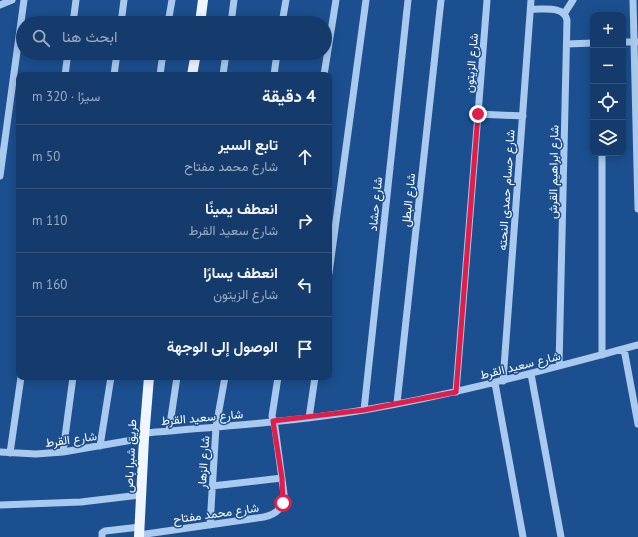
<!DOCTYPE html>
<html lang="ar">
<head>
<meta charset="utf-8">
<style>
  :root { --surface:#143b6b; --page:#1d4271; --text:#f1f3f6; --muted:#9dadc1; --line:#33557e }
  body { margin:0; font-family:"PT Sans",Vazirmatn,sans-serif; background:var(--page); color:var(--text); direction:rtl }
  .controls { position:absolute; right:12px; top:12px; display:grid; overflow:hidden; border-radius:8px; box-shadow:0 2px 10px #0003 }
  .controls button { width:36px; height:36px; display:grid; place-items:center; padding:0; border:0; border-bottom:1px solid var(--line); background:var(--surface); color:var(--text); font:20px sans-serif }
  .stop { position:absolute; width:12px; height:12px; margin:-9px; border:3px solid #e11d48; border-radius:50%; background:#fff }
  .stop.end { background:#e11d48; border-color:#fff; box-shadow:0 1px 4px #0008 }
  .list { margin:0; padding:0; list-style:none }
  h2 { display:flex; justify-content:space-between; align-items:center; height:52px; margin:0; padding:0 16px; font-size:17px }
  h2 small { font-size:13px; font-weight:400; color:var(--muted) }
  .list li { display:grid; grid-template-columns:26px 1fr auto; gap:12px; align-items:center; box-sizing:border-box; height:64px; padding:0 16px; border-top:1px solid var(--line) }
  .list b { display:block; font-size:15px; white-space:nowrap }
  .list p { margin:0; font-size:13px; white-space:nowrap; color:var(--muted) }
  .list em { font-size:13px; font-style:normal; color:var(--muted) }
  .icon { flex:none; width:22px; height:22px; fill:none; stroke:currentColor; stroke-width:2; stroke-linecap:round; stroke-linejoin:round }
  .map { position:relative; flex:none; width:638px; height:537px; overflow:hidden; direction:ltr }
  .search { position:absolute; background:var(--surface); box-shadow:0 2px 10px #0003; left:16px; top:16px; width:316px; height:44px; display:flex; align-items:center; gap:10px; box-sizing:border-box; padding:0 14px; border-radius:22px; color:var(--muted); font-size:15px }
  .panel { position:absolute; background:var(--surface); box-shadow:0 2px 10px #0003; left:16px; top:72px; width:316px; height:308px; border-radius:8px; direction:rtl }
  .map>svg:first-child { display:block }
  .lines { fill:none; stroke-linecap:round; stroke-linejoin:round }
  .minor { stroke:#a9c9ee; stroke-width:7 }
  .major { stroke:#f0f6ff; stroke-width:10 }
  .route { stroke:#e11d48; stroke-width:5 }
  .labels { text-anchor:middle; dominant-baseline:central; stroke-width:3; stroke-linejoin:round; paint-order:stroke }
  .street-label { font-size:12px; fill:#fff; stroke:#1b4f8f }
</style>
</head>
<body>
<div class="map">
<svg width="638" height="537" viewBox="0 0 638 537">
  <rect width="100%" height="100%" fill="#1b4f8f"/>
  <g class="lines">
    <path class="minor" d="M 633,0 L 638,209
      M 0,5 L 12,0
      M 531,9 C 542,10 564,5 567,20 L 559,366
      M 564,14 L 573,0
      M 73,23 L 76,0
      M 121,23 L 124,0
      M 168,23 L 172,0
      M 231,23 L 234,0
      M 282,23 L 286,0
      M 623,42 L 638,42
      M 567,44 L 593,43
      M 65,75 L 68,53
      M 114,75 L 117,53
      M 160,75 L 163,53
      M 223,75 L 226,53
      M 274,75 L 277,53
      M 324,75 L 336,0
      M 478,114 L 523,116
      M 602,153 L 602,355
      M 0,176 L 24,0
      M 329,273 L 366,0
      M 624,349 L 638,424
      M 531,374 L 561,537
      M 503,381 L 531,0
      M 495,383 L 523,537
      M 456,392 L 487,0
      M 397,403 L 441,0
      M 364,410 L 408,0
      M 309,418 L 315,377
      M 169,431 L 177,377
      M 144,433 C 217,427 291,422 364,410 C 457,394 547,369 638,345
      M 100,446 L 111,377
      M 0,452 L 36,454 L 63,452 L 144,438
      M 63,452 L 73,377
      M 10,453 L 21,377
      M 212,486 L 282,478
      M 0,505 L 81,502 L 140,495
      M 210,525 L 216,427 L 225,377
      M 139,535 L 264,517 C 277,514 283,508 284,494 L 275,427 L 272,416 L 278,377
      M 102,537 L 102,533 L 105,531 L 140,527"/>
    <path class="major" d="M 200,23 L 203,0
      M 192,75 L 196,53
      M 139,537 L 144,438 L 149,377"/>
  </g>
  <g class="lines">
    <path class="route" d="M 283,503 L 282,478 L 273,421 L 364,410 L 456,392 L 478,114"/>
  </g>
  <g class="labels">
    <g class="street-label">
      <text transform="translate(471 63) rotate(-85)">شارع الزيتون</text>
      <text transform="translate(553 172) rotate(-89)">شارع ابراهيم القرش</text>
      <text transform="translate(506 190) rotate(-86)">شارع حسام حمدى النحته</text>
      <text transform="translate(408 200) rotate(-84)">شارع البطل</text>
      <text transform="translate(375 204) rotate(-84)">شارع حشاد</text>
      <text transform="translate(520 365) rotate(-14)">شارع سعيد القرط</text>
      <text transform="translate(202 417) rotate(-5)">شارع سعيد القرط</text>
      <text transform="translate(71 439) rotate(-8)">شارع القرط</text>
      <text transform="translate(130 456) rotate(-87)">طريق شبرا باص</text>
      <text transform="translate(203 462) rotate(-86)">شارع الزهار</text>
      <text transform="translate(216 513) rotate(-8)">شارع محمد مفتاح</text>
    </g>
  </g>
</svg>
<div class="controls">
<button>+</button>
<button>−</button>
<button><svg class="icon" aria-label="locate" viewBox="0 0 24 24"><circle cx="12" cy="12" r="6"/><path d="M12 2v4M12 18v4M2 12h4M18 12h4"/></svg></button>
<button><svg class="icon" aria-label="layers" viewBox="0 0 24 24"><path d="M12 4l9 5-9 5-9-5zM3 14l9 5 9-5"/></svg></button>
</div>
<div class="stop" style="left:283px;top:503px"></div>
<div class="stop end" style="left:478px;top:114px"></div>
<div class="search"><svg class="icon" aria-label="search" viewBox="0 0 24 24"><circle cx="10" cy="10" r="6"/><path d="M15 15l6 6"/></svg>ابحث هنا</div>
<section class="panel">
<h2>4 دقيقة<small>سيرًا · 320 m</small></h2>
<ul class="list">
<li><svg class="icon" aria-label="ahead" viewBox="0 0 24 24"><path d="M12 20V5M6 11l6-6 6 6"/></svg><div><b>تابع السير</b><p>شارع محمد مفتاح</p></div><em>50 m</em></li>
<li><svg class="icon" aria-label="right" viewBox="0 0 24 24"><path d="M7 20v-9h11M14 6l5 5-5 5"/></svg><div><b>انعطف يمينًا</b><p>شارع سعيد القرط</p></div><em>110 m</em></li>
<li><svg class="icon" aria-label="left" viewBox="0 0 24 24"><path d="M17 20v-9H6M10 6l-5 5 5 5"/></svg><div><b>انعطف يسارًا</b><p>شارع الزيتون</p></div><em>160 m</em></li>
<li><svg class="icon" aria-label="arrive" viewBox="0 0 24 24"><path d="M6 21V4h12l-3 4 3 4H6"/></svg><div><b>الوصول إلى الوجهة</b></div></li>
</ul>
</section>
</div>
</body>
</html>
